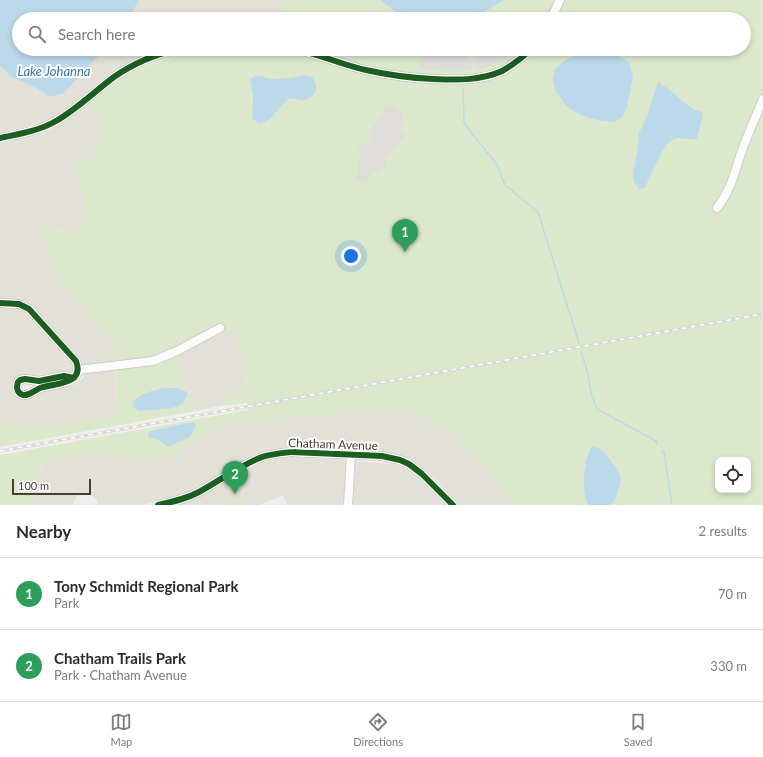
<!DOCTYPE html>
<html lang="en">
<head>
<meta charset="utf-8">
<style>
  :root { --surface:#fff; --page:#f7f7f7; --text:#2b2b33; --muted:#7c7c81; --line:#e1e1e2; --accent:#807c75 }
  body { margin:0; font-family:Lato,sans-serif; background:var(--page); color:var(--text) }
  .controls { position:absolute; right:12px; bottom:12px; display:grid; overflow:hidden; border-radius:8px; box-shadow:0 2px 6px #0003 }
  .controls button { width:36px; height:36px; display:grid; place-items:center; padding:0; border:0; border-bottom:1px solid var(--line); background:var(--surface); color:var(--text); font:20px sans-serif }
  .scale { position:absolute; left:12px; bottom:10px; width:79px; box-sizing:border-box; padding-left:4px; border:2px solid #453f36; border-top:0; font-size:11px; line-height:14px; white-space:nowrap; color:#453f36; -webkit-text-stroke:3px #fff; paint-order:stroke }
  .you { position:absolute; left:351px; top:256px; width:14px; height:14px; margin:-10px; border:3px solid #fff; border-radius:50%; background:#1a73e8; box-shadow:0 0 0 6px #1a73e833 }
  .badge { display:grid; place-items:center; width:26px; height:26px; border-radius:50%; background:var(--accent); color:#fff; font-size:13px; font-weight:700 }
  .pin { position:absolute; translate:-50% -33px; filter:drop-shadow(0 1px 2px #0008) }
  .pin::after { content:''; position:absolute; top:21px; width:14px; height:12px; background:inherit; clip-path:polygon(0 0,100% 0,50% 100%) }
  .list { margin:0; padding:0; list-style:none }
  h2 { display:flex; justify-content:space-between; align-items:center; height:52px; margin:0; padding:0 16px; font-size:17px }
  h2 small { font-size:13px; font-weight:400; color:var(--muted) }
  .list li { display:grid; grid-template-columns:26px 1fr auto; gap:12px; align-items:center; box-sizing:border-box; height:72px; padding:0 16px; border-top:1px solid var(--line) }
  .list b { display:block; font-size:15px; white-space:nowrap }
  .list p { margin:0; font-size:13px; white-space:nowrap; color:var(--muted) }
  .list em { font-size:13px; font-style:normal; color:var(--muted) }
  .icon { flex:none; width:22px; height:22px; fill:none; stroke:currentColor; stroke-width:2; stroke-linecap:round; stroke-linejoin:round }
  .map { position:relative; flex:none; width:763px; height:505px; overflow:hidden }
  .search { position:absolute; background:var(--surface); box-shadow:0 2px 6px #0003; left:12px; right:12px; top:12px; height:44px; display:flex; align-items:center; gap:10px; box-sizing:border-box; padding:0 14px; border-radius:22px; color:var(--muted); font-size:15px }
  .sheet { height:196px; background:var(--surface) }
  nav { display:flex; justify-content:space-around; align-items:center; box-sizing:border-box; height:56px; border-top:1px solid var(--line); background:var(--surface); font-size:11px; color:var(--muted) }
  nav a { display:grid; justify-items:center; gap:2px }
  nav .on { color:var(--accent) }
  .map>svg:first-child { display:block }
  .residential { fill:#e3e0d7 }
  .green { fill:#dce8cb; fill-rule:evenodd }
  .parking { fill:#deddd9 }
  .water { fill:#bcd8eb }
  .lines { fill:none; stroke-linecap:round; stroke-linejoin:round }
  .stream { stroke:#bcd8eb; stroke-width:1.5 }
  .minor-casing { stroke:#cdccc7; stroke-width:10 }
  .minor { stroke:#fdfcfc; stroke-width:8 }
  .rail-casing { stroke:#d9d9d8; stroke-width:3 }
  .rail { stroke:#fff; stroke-width:1.5; stroke-dasharray:4.5; stroke-linecap:butt }
  .cycleway-casing { stroke:#fff; stroke-width:8 }
  .cycleway { stroke:#1b5e20; stroke-width:6 }
  .labels { text-anchor:middle; dominant-baseline:central; stroke-width:4; stroke-linejoin:round; paint-order:stroke }
  .street-label { font-size:12px; fill:#453f36; stroke:#fff }
  .water-label { font-size:13px; font-style:italic; fill:#3577ab; stroke:#fff }
</style>
</head>
<body>
<div class="map">
<svg width="763" height="505" viewBox="0 0 763 505">
  <rect width="100%" height="100%" fill="#efeeea"/>
  <path class="residential" d="M 140,0 L 283,0 L 278,19 L 127,19 Z
    M 105,49 L 161,49 L 145,55 L 118,69 L 108,75 L 58,115 L 48,120 L 36,124 L 0,133 L 0,66 L 10,76 L 38,89 L 50,97 L 64,93 Z
    M 90,102 L 104,127 L 95,155 L 73,165 L 83,196 L 82,232 L 41,229 L 72,293 L 115,346 L 115,364 L 85,366 L 82,364 L 34,309 L 0,301 L 0,144 L 43,133 L 52,130 L 70,118 Z
    M 0,308 L 21,308 L 28,312 L 72,363 L 74,369 L 70,373 L 40,379 L 16,382 L 25,399 L 29,399 L 41,392 L 75,385 L 83,378 L 85,372 L 115,368 L 116,413 L 109,416 L 88,421 L 21,431 L 13,421 L 0,425 Z
    M 233,329 L 244,356 L 246,386 L 220,406 L 196,411 L 174,356 Z
    M 404,408 L 453,431 L 516,505 L 459,505 L 436,479 L 424,469 L 404,457 L 391,454 L 286,448 L 264,452 L 229,470 L 193,490 L 185,494 L 141,505 L 97,505 L 97,501 L 94,497 L 87,493 L 81,494 L 77,496 L 74,499 L 73,505 L 28,505 L 40,475 L 41,467 L 49,460 L 75,454 L 98,452 L 144,461 L 174,455 L 210,433 L 225,425 L 233,422 Z
    M 293,457 L 343,460 L 346,461 L 346,463 L 344,505 L 287,505 L 283,495 L 260,505 L 244,505 L 231,479 L 265,461 L 278,458 Z
    M 357,461 L 394,464 L 411,470 L 422,479 L 447,505 L 353,505 L 355,463 Z
    M 225,483 L 237,505 L 180,505 L 191,501 Z"/>
  <path class="green" d="M 283,0 L 380,0 L 404,19 L 278,19 Z
    M 504,0 L 763,0 L 763,505 L 516,505 L 453,431 L 404,409 L 233,422 L 225,425 L 210,433 L 174,455 L 144,461 L 98,452 L 75,454 L 49,460 L 41,467 L 40,475 L 28,505 L 0,505 L 0,455 L 248,410 L 247,403 L 220,406 L 246,386 L 244,356 L 233,329 L 175,356 L 196,411 L 0,447 L 0,425 L 13,421 L 21,431 L 88,421 L 109,416 L 116,413 L 115,346 L 53,272 L 41,229 L 82,232 L 83,196 L 73,165 L 95,155 L 104,127 L 90,102 L 126,75 L 140,68 L 180,54 L 214,49 L 744,49 L 744,19 L 465,19 L 483,13 ZM 718,460 L 748,460 L 748,490 L 718,490 Z
    M 231,479 L 244,505 L 237,505 L 225,483 Z"/>
  <path class="parking" d="M 488,49 L 519,49 L 504,60 L 487,67 L 477,70 L 477,66 L 475,65 L 472,66 L 473,70 L 447,71 L 419,69 L 421,54 L 437,55 L 468,55 L 469,59 L 474,60 L 475,58 L 474,54 Z
    M 393,104 L 400,109 L 403,116 L 405,126 L 401,126 L 401,132 L 405,135 L 394,151 L 391,150 L 384,160 L 387,163 L 380,174 L 375,172 L 369,177 L 365,183 L 356,177 L 359,173 L 359,159 L 361,154 L 357,152 L 363,142 L 366,144 L 367,144 L 371,136 L 368,134 L 387,105 L 390,107 Z"/>
  <path class="water" d="M 0,0 L 140,0 L 127,19 L 19,19 L 19,49 L 105,49 L 64,93 L 50,97 L 38,89 L 10,76 L 0,66 Z
    M 380,0 L 504,0 L 483,13 L 465,19 L 404,19 Z
    M 589,49 L 602,49 L 620,57 L 629,63 L 633,77 L 626,110 L 622,117 L 614,122 L 601,121 L 589,118 L 573,111 L 566,105 L 555,90 L 553,78 L 555,69 L 564,61 Z
    M 304,75 L 313,77 C 316,87 320,91 309,98 C 306,99 303,101 300,100 C 295,99 291,97 286,101 C 275,110 275,119 260,124 L 257,122 L 252,118 L 253,96 L 250,79 L 256,76 L 261,76 L 269,79 L 291,78 Z
    M 658,82 L 671,91 L 691,108 L 703,113 L 697,139 C 689,140 678,136 672,140 C 662,146 650,177 645,188 L 638,189 L 634,181 L 633,173 L 637,153 L 639,133 L 648,115 L 652,100 Z
    M 164,388 L 178,388 L 187,392 L 188,395 L 183,403 L 176,407 L 165,409 L 139,411 L 133,407 C 133,405 133,403 134,401 C 139,393 156,390 164,388 Z
    M 194,422 L 196,426 L 191,435 L 188,438 L 170,446 L 167,446 L 157,439 L 148,437 L 148,434 L 151,431 Z
    M 592,446 L 599,448 L 606,454 L 616,468 L 621,477 L 620,486 L 615,500 L 610,505 L 588,505 C 581,489 583,461 592,446 Z"/>
  <g class="lines">
    <path class="stream" d="M 463,88 L 464,122 L 472,134 L 496,163 L 505,185 L 538,212 L 579,343
      M 581,352 L 587,370 L 591,392 L 597,409 L 656,441 L 657,444
      M 662,450 L 664,453 L 672,505"/>
    <g class="minor-casing">
      <path id="minor" d="M 551,19 L 560,0
        M 295,49 C 319,54 342,65 366,70 C 388,75 410,78 433,79 C 456,80 480,81 502,71 C 513,65 523,57 531,49
        M 0,138 C 19,134 39,131 56,121 C 77,109 95,91 114,77 C 134,63 156,54 179,49
        M 717,208 C 733,188 735,168 744,145 C 750,129 757,114 763,99
        M 0,303 L 19,304 L 29,309 L 76,361 C 85,385 55,383 40,388 C 35,390 29,396 23,395 C 17,393 16,388 18,382 L 20,380 L 25,379 L 39,381 L 64,376 L 74,378
        M 78,370 L 153,361 L 177,351 L 220,328
        M 158,505 C 172,502 186,499 199,492 C 219,481 241,465 262,457 C 271,454 282,453 292,452 L 382,456 L 400,460 L 409,464 L 422,474 L 453,505
        M 348,505 L 351,455"/>
    </g>
    <use href="#minor" class="minor"/>
    <g class="rail-casing">
      <path id="rail" d="M 0,451 L 763,314"/>
    </g>
    <use href="#rail" class="rail"/>
    <g class="cycleway-casing">
      <path id="cycleway" d="M 295,49 C 319,54 342,65 366,70 C 388,75 410,78 433,79 C 456,80 480,81 502,71 C 513,65 523,57 531,49
        M 0,138 C 19,134 39,131 56,121 C 77,109 95,91 114,77 C 134,63 156,54 179,49
        M 0,303 L 19,304 L 29,309 L 76,361 C 85,385 55,383 40,388 C 35,390 29,396 23,395 C 17,393 16,388 18,382 L 20,380 L 25,379 L 39,381 L 64,376 L 74,378
        M 158,505 C 172,502 186,499 199,492 C 219,481 241,465 262,457 C 271,454 282,453 292,452 L 382,456 L 400,460 L 409,464 L 422,474 L 453,505"/>
    </g>
    <use href="#cycleway" class="cycleway"/>
  </g>
  <g class="labels">
    <g class="street-label">
      <text transform="translate(333 444) rotate(2)">Chatham Avenue</text>
    </g>
    <g class="water-label">
      <text x="54" y="71">Lake Johanna</text>
    </g>
  </g>
</svg>
<div class="controls">
<button><svg class="icon" aria-label="locate" viewBox="0 0 24 24"><circle cx="12" cy="12" r="6"/><path d="M12 2v4M12 18v4M2 12h4M18 12h4"/></svg></button>
</div>
<div class="scale">100 m</div>
<div class="you"></div>
<div class="pin badge" style="left:405px;top:252px;background:#2e9e5b">1</div>
<div class="pin badge" style="left:235px;top:494px;background:#2e9e5b">2</div>
<div class="search"><svg class="icon" aria-label="search" viewBox="0 0 24 24"><circle cx="10" cy="10" r="6"/><path d="M15 15l6 6"/></svg>Search here</div>
</div>
<section class="sheet">
<h2>Nearby<small>2 results</small></h2>
<ul class="list">
<li><span class="badge" style="background:#2e9e5b">1</span><div><b>Tony Schmidt Regional Park</b><p>Park</p></div><em>70 m</em></li>
<li><span class="badge" style="background:#2e9e5b">2</span><div><b>Chatham Trails Park</b><p>Park · Chatham Avenue</p></div><em>330 m</em></li>
</ul>
</section>
<nav>
<a class="on"><svg class="icon" aria-label="map" viewBox="0 0 24 24"><path d="M3 6l6-2 6 2 6-2v14l-6 2-6-2-6 2zM9 4v14M15 6v14"/></svg>Map</a>
<a><svg class="icon" aria-label="directions" viewBox="0 0 24 24"><path d="M12 3l9 9-9 9-9-9zM9 14v-3h6M13 9l2 2-2 2"/></svg>Directions</a>
<a><svg class="icon" aria-label="saved" viewBox="0 0 24 24"><path d="M7 4h10v16l-5-4-5 4z"/></svg>Saved</a>
</nav>
</body>
</html>
